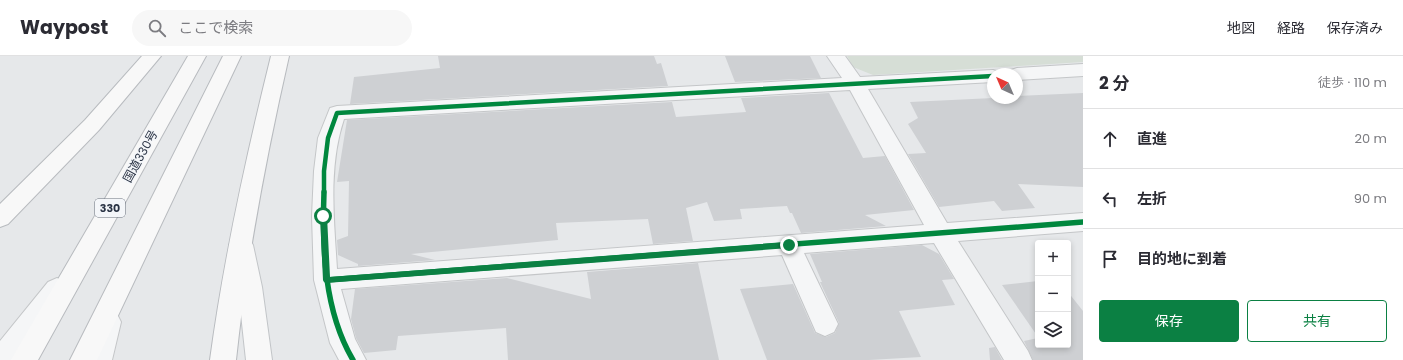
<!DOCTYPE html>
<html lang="ja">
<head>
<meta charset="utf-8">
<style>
  :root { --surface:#fff; --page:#f7f7f7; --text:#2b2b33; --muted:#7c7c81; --line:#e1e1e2; --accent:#0b8043 }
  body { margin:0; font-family:Poppins,"Noto Sans JP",sans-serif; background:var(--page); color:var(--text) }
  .controls { position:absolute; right:12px; bottom:12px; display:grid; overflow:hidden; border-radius:4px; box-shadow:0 2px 6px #0003 }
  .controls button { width:36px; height:36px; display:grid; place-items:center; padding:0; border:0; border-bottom:1px solid var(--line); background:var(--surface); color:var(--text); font:20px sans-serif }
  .compass { position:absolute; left:987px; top:12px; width:36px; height:36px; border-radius:50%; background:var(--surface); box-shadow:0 2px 6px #0003; rotate:316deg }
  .stop { position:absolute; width:12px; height:12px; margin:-9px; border:3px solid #0b8043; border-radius:50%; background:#fff }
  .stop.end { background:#0b8043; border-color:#fff; box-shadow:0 1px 4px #0008 }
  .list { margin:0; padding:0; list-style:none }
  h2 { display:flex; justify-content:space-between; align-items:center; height:52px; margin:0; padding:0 16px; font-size:17px }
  h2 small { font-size:13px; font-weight:400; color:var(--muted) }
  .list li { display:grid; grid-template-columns:26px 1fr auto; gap:12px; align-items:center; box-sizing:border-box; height:60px; padding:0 16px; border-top:1px solid var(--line) }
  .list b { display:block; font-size:15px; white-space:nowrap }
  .list em { font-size:13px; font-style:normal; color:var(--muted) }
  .actions { display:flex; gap:8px; padding:12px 16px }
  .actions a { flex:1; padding:9px 0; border:1px solid var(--accent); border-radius:4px; text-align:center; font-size:14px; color:var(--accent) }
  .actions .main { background:var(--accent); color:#fff }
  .icon { flex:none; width:22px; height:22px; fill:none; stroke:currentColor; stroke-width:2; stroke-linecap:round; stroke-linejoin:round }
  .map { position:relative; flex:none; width:1083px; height:304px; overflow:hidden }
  header { display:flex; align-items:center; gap:24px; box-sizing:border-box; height:56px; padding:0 20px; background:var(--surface); border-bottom:1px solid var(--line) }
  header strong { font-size:19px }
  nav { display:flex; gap:22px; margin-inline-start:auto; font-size:14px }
  .search { width:280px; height:36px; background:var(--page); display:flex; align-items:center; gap:10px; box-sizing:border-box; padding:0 14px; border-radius:22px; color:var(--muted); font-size:15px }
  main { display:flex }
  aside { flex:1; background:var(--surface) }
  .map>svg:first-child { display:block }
  .green { fill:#d6ded6 }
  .building { fill:#ced0d3 }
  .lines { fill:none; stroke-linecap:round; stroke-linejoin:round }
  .minor-casing { stroke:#c4c6c8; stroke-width:2 }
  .major-casing { stroke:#c2c5c8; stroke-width:2 }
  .highway-casing { stroke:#b8bbbf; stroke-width:2 }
  .minor { fill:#f5f6f7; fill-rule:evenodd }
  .major { fill:#f8f8f8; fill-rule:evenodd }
  .highway { fill:#f8f8f8; fill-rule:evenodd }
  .cycleway-far1-casing { stroke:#f4f6f9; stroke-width:6 }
  .cycleway-casing { stroke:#f4f6f9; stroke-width:8 }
  .cycleway-far1 { stroke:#00873e; stroke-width:4.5 }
  .cycleway { stroke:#00873e; stroke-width:5.5 }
  .route { fill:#0b8043 }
  .labels { text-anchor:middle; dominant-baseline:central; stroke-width:3; stroke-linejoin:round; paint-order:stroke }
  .shield { fill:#f4f6f9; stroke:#676e7b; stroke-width:1 }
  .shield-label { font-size:11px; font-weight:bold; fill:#2b3445 }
  .street-label { font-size:12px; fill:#2b3445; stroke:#f4f6f9 }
</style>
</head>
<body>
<header>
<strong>Waypost</strong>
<div class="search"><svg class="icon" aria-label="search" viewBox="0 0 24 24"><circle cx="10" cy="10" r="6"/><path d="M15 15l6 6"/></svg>ここで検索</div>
<nav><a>地図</a><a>経路</a><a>保存済み</a></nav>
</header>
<main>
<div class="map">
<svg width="1083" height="304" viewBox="0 0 1083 304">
  <rect width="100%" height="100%" fill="#e6e8ea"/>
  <path class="green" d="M 847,0 L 1083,0 L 1083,6 L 873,19 L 853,11 Z"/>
  <path class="building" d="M 438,0 L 654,0 L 657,8 L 661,7 L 668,30 L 350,48 L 354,21 L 440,12 Z
    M 725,0 L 810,0 L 821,22 L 735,26 Z
    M 829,37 L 863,102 L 885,100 L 914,154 L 865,159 L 886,170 L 801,177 L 792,157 L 790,157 L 787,150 L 740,153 L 742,163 L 714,165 L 707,146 L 686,152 L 693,185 L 653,188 L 648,163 L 556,167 L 558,184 L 411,198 L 435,204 L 358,210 L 358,208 L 338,199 L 337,184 L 348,180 L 349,125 L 337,126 L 347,64 L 672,46 L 676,61 L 746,56 L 741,42 Z
    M 1083,37 L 1083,131 L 1018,128 L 1035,152 L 1002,155 L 994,145 L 939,151 L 908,98 L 926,97 L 908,68 L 918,62 L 910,46 L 993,42 L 1017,42 L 1017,40 Z
    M 922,189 L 939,198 L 954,223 L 942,224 L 955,249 L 899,255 L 921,301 L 869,304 L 767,304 L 740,233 L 793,228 L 815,277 L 826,281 L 835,277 L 839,267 L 820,226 L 822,226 L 810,198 Z
    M 698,207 L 719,304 L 508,304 L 506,272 L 398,280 L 396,294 L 364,297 L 356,282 L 351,263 L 355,233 L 507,222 L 591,243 L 587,216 Z
    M 1038,225 L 1038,281 L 1002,229 Z
    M 1068,236 L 1083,255 L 1083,304 L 1033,304 L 1024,285 L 1038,282 L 1038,289 L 1068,289 Z
    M 995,291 L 1002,304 L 990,304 L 989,292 Z"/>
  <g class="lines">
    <g class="minor-casing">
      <path id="minor" d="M 827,0 L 845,0 L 860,21 L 993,14 L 999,16 L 1001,18 L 993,18 L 993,26 L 868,33 L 947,167 L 1083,157 L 1083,175 L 958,185 L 1028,295 L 1032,304 L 1004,304 L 934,187 L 804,197 L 838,268 L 834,276 L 825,280 L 816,276 L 782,199 L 341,233 L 355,283 L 366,304 L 339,304 L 330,287 L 314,224 L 312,160 L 314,115 L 318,82 L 330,52 L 337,50 L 842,22 ZM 850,34 L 924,169 L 337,213 C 334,163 328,111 344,63 Z
        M 1083,8 L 1083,20 L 1017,24 L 1017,18 L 1008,18 L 1011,14 L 1017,12 Z
        M 57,222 L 66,226 L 69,233 L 66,240 L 17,304 L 0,304 L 0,285 L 48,226 Z
        M 108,255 L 117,258 L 121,266 L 112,304 L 86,304 L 95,266 L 99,258 Z"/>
    </g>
    <g class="major-casing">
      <path id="major" d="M 241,179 L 249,182 L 253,189 L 262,231 L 272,304 L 246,304 L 238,231 L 229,189 L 233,182 Z"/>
    </g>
    <g class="highway-casing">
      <path id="highway" d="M 142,0 L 161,0 L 99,74 L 8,168 L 0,171 L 0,148 L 85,64 Z
        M 188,0 L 206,0 L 38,304 L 11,304 Z
        M 223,0 L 241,0 L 97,304 L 70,304 Z
        M 271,0 L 289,0 C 266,101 247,201 236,304 L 210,304 C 224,201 246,101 271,0 Z"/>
    </g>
    <use href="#minor" class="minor"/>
    <use href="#major" class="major"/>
    <use href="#highway" class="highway"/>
    <g class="cycleway-far1-casing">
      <path id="cycleway-far1" d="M 324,137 L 324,115 L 328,82 L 337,57 L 993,20"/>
    </g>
    <g class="cycleway-casing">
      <path id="cycleway" d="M 324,136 C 322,192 324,255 353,304
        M 326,224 L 1083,166"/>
    </g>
    <use href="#cycleway-far1" class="cycleway-far1"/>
    <use href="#cycleway" class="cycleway"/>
  </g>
  <path class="route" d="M 323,157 L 327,160 L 330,221 L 789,186 L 792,189 L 789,192 L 326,227 L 323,224 L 320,160 Z"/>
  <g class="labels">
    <rect class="shield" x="95" y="143" width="30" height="18" rx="3"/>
    <g class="shield-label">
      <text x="110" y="152">330</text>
    </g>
    <g class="street-label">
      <text transform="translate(140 100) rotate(-61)">国道330号</text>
    </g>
  </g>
</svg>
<div class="controls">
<button>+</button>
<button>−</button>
<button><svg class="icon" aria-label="layers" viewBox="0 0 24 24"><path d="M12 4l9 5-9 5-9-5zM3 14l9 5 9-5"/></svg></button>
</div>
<svg class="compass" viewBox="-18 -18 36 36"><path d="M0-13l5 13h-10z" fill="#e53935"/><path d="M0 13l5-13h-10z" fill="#7c7c81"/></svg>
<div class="stop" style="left:323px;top:160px"></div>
<div class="stop end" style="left:789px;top:189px"></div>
</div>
<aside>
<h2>2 分<small>徒歩 · 110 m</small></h2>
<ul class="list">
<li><svg class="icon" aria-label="ahead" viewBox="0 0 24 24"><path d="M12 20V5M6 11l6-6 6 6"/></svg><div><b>直進</b></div><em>20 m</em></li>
<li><svg class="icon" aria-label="left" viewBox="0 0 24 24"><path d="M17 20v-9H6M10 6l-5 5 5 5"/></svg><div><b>左折</b></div><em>90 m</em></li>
<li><svg class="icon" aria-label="arrive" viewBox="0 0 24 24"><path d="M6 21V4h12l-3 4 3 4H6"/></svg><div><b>目的地に到着</b></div></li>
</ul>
<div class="actions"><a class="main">保存</a><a>共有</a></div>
</aside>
</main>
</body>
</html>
